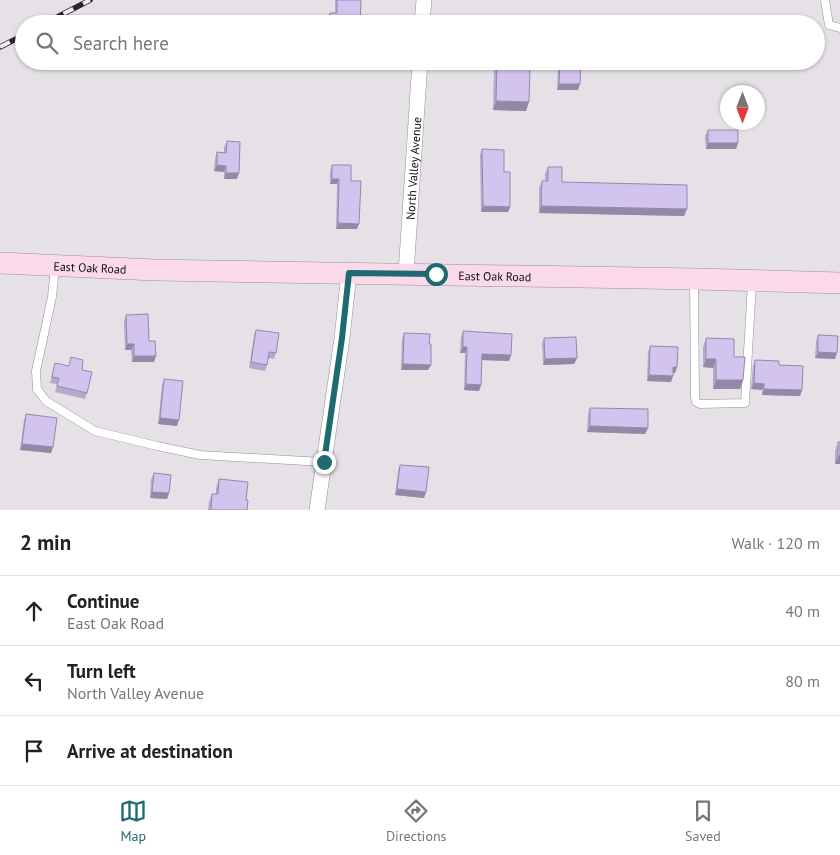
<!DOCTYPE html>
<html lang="en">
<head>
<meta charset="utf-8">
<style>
  :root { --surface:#fff; --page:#f2f2f2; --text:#222; --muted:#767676; --line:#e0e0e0; --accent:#1e6a71 }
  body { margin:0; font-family:"PT Sans",sans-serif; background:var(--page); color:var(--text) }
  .compass { position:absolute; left:720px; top:85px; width:45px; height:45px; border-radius:50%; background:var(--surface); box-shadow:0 1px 4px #0004; rotate:180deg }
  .stop { position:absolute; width:15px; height:15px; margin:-11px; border:4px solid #1e6a71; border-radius:50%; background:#fff }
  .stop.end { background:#1e6a71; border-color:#fff; box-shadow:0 1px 5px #0008 }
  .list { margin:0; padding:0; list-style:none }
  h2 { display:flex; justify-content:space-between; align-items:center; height:65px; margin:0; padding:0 20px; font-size:21px }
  h2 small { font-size:16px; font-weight:400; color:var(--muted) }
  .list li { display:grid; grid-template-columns:32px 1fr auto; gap:15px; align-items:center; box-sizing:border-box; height:70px; padding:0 20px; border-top:1px solid var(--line) }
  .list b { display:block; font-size:19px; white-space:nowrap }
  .list p { margin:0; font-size:16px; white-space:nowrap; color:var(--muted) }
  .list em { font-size:16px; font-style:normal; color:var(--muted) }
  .icon { flex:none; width:28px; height:28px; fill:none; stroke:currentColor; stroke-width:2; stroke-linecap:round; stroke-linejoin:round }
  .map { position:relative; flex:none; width:840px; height:510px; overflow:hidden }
  .search { position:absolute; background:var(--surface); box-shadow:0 1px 4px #0004; left:15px; right:15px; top:15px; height:55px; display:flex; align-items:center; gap:12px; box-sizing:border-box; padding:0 18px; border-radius:28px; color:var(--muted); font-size:19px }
  .sheet { height:275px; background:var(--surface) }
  nav { display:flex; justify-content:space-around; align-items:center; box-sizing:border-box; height:70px; border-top:1px solid var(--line); background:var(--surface); font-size:14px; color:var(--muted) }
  nav a { display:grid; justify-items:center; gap:2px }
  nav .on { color:var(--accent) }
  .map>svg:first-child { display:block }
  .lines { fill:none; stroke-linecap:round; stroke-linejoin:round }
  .lane-casing { stroke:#959195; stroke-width:9 }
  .street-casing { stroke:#959195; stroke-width:16 }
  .secondary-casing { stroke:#959195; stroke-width:22 }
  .lane { stroke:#fff; stroke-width:8 }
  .street { stroke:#fff; stroke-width:15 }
  .secondary { stroke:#fad9eb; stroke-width:21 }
  .rail-casing { stroke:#29272a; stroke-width:5.5 }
  .rail { stroke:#f3eef3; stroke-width:4; stroke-dasharray:11; stroke-linecap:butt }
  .wall { fill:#b5a9cd }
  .shaded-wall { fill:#9389a7 }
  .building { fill:#d2c4ee; stroke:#9389a7 }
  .route { stroke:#1e6a71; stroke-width:6 }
  .labels { text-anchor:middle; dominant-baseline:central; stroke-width:4.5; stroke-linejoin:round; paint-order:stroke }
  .street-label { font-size:12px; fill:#0f0e10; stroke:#f3eef3 }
</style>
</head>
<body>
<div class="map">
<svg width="840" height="510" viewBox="0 0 840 510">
  <rect width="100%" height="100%" fill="#e5e1e6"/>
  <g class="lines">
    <g class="lane-casing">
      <path id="lane" d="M 825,0 L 829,25 L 840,28
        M 55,268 L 52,297 L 36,371 L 37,389 L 46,401 L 95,431 L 157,446 L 200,455 L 323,462
        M 694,279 L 695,397 L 696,402 L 700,404 L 745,403 L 752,283"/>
    </g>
    <g class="street-casing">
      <g id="street">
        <path d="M 422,24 L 424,0"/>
        <path id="s1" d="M 406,274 L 420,61"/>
        <path d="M 317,510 L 342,338 L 349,273"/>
      </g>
    </g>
    <g class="secondary-casing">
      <g id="secondary">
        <path id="s2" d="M 0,263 L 155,270 L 697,279 L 840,283"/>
      </g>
    </g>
    <use href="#lane" class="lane"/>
    <use href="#street" class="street"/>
    <use href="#secondary" class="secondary"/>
    <g class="rail-casing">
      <path id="rail" d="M 44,24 L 90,0
        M 0,47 L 24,35"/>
    </g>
    <use href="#rail" class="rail"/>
  </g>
  <path class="wall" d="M 335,0 L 361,0 L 360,24 L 327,24 L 328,19 L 330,13 L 335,13 Z
    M 497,61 L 523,61 L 526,111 L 493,110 L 494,68 Z
    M 560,61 L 578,90 L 557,90 L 558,66 Z
    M 708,130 L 738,143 L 736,149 L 706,149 L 705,136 Z
    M 227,141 L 237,179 L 224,179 L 224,172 L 214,171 L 215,158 L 217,152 L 224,153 L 224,147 Z
    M 482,149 L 510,207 L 508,212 L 481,212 L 480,155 Z
    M 332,165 L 351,181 L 357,229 L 336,229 L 337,184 L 330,184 L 330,171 Z
    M 548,167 L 562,182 L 684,216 L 539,213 L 539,188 L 542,181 L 545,181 L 545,174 Z
    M 126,315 L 149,341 L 154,362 L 132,362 L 131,350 L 125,350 L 124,321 Z
    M 256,330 L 276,353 L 274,359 L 268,358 L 267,365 L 265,371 L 249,368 L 254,336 Z
    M 463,331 L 511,355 L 509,361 L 482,360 L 481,385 L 479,391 L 464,390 L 465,353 L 460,353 L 461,337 Z
    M 404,333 L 429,344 L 431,365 L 428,370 L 401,370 L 402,339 Z
    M 818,335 L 835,359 L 815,358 L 816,341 Z
    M 544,338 L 577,358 L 574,364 L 543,365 L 542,344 Z
    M 706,338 L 734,357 L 743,380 L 740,389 L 713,389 L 713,368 L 703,367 L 703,347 Z
    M 650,346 L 677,367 L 675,373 L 673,373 L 671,382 L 647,381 L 648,352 Z
    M 71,357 L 82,370 L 87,393 L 85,399 L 55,392 L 57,384 L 50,383 L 55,363 L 69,366 Z
    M 755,360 L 779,365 L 802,390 L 800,396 L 762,395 L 762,390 L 751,389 L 753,366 Z
    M 164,379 L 177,426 L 158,424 L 162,385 Z
    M 590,408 L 648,428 L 645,434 L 587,432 L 588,414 Z
    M 26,414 L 53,447 L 51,453 L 20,450 L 24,420 Z
    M 838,442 L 840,442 L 840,464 L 835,464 L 835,451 Z
    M 400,465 L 426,492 L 424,498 L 395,495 L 398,471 Z
    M 154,473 L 169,493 L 167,499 L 150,498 L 151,479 Z
    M 219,479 L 246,500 L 247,510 L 208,510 L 209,502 L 212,494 L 216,494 L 216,488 Z"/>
  <path class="shaded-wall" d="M 559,84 L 580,84 L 578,90 L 557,90 Z
    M 496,101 L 529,102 L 526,111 L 493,110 Z
    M 708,143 L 738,143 L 736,149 L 706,149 Z
    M 217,165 L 226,166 L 224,172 L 214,171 Z
    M 226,173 L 239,173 L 237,179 L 224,179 Z
    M 332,179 L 339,179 L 337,184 L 330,184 Z
    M 483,206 L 510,207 L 508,212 L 481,212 Z
    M 541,206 L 687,209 L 684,216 L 539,213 Z
    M 338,223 L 359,224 L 357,229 L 336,229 Z
    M 127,344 L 134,344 L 131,350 L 125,350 Z
    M 463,347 L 467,347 L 465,353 L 460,353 Z
    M 818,352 L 837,353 L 835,359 L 815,358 Z
    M 482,354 L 511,355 L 509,361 L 480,360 Z
    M 134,356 L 156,356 L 154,362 L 132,362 Z
    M 577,358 L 574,364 L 543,365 L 545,359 Z
    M 706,359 L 716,359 L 713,368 L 703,367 Z
    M 403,364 L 431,365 L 428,370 L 401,370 Z
    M 673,367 L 677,367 L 675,373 L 671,373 Z
    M 649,375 L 673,376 L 671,382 L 647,381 Z
    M 716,380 L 743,380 L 740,389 L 713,389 Z
    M 754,383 L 764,384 L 762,390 L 751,389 Z
    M 466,384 L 481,385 L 479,391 L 464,390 Z
    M 764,389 L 802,390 L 800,396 L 762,395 Z
    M 160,418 L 179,420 L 177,426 L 158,424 Z
    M 590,426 L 648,428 L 645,434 L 587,432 Z
    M 22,444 L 53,447 L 51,453 L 20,450 Z
    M 838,456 L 840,456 L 840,464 L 835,464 Z
    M 397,489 L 426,492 L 424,498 L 395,495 Z
    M 152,492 L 169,493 L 167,499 L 150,498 Z"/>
  <path class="building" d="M 337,0 L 361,0 L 360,24 L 329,24 L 330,13 L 337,13 Z
    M 497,61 L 523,61 L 523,68 L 530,68 L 529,102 L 496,101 Z
    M 560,61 L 581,61 L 580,84 L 559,84 Z
    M 708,130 L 738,130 L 738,143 L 708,143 Z
    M 227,141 L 240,142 L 239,173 L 226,173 L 226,166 L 217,165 L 217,152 L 226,153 Z
    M 482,149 L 504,150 L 504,172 L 510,172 L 510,207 L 483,206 Z
    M 332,165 L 351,165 L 351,181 L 361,181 L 359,224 L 338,223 L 339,179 L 332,179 Z
    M 548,167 L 562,167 L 562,182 L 687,185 L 687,209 L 541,206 L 542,181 L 548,181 Z
    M 148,314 L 149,341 L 155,341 L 156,356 L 134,356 L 134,344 L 127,344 L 126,315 Z
    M 256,330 L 279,333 L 276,353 L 269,352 L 267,365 L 251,362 Z
    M 463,331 L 512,334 L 511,355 L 482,354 L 481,385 L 466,384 L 467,347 L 463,347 Z
    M 404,333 L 430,334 L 429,344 L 431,344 L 431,365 L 403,364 Z
    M 818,335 L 838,336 L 837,353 L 818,352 Z
    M 576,337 L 577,358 L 545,359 L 544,338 Z
    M 706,338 L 734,339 L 734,357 L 745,357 L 743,380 L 716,380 L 716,359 L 706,359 Z
    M 650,346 L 678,347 L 677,367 L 673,367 L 673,376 L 649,375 Z
    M 71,357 L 83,360 L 82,370 L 92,372 L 87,393 L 57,386 L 59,378 L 52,377 L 55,363 L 69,366 Z
    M 755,360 L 779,361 L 779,365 L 803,366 L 802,390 L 764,389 L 764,384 L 754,383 Z
    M 164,379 L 183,381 L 179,420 L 160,418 Z
    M 590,408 L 648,409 L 648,428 L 590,426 Z
    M 26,414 L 57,418 L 53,447 L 22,444 Z
    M 838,442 L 840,442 L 840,456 L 838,456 Z
    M 400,465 L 429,467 L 426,492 L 397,489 Z
    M 154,473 L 171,475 L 169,493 L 152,492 Z
    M 219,479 L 248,482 L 246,500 L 248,500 L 247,510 L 211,510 L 212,494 L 218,494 Z"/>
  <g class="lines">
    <path class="route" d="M 324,462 L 342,338 L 349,273 L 436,274"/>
  </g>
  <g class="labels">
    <g class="street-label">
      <text stroke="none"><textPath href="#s1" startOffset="106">North Valley Avenue</textPath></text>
      <text stroke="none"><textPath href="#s2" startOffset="90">East Oak Road</textPath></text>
      <text stroke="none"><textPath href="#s2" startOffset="495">East Oak Road</textPath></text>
    </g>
  </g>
</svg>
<svg class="compass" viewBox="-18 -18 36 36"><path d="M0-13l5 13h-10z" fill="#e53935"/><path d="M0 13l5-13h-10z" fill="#767676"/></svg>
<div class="stop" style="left:436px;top:274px"></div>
<div class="stop end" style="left:324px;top:462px"></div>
<div class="search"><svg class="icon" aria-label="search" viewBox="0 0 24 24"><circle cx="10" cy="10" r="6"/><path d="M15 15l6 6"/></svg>Search here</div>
</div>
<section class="sheet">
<h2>2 min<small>Walk · 120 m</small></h2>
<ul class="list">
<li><svg class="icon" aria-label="ahead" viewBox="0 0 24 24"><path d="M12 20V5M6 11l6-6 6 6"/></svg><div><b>Continue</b><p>East Oak Road</p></div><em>40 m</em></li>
<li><svg class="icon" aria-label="left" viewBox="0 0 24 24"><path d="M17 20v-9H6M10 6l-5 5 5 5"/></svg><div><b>Turn left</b><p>North Valley Avenue</p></div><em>80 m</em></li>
<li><svg class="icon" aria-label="arrive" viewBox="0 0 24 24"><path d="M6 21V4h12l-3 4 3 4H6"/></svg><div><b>Arrive at destination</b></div></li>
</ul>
</section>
<nav>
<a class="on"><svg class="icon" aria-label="map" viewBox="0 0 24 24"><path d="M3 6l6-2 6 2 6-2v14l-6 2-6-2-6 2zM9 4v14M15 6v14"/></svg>Map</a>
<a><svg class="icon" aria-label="directions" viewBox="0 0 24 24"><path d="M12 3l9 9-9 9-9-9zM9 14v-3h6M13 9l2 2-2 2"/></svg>Directions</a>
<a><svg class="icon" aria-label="saved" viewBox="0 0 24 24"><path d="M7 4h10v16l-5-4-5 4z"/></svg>Saved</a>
</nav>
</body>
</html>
